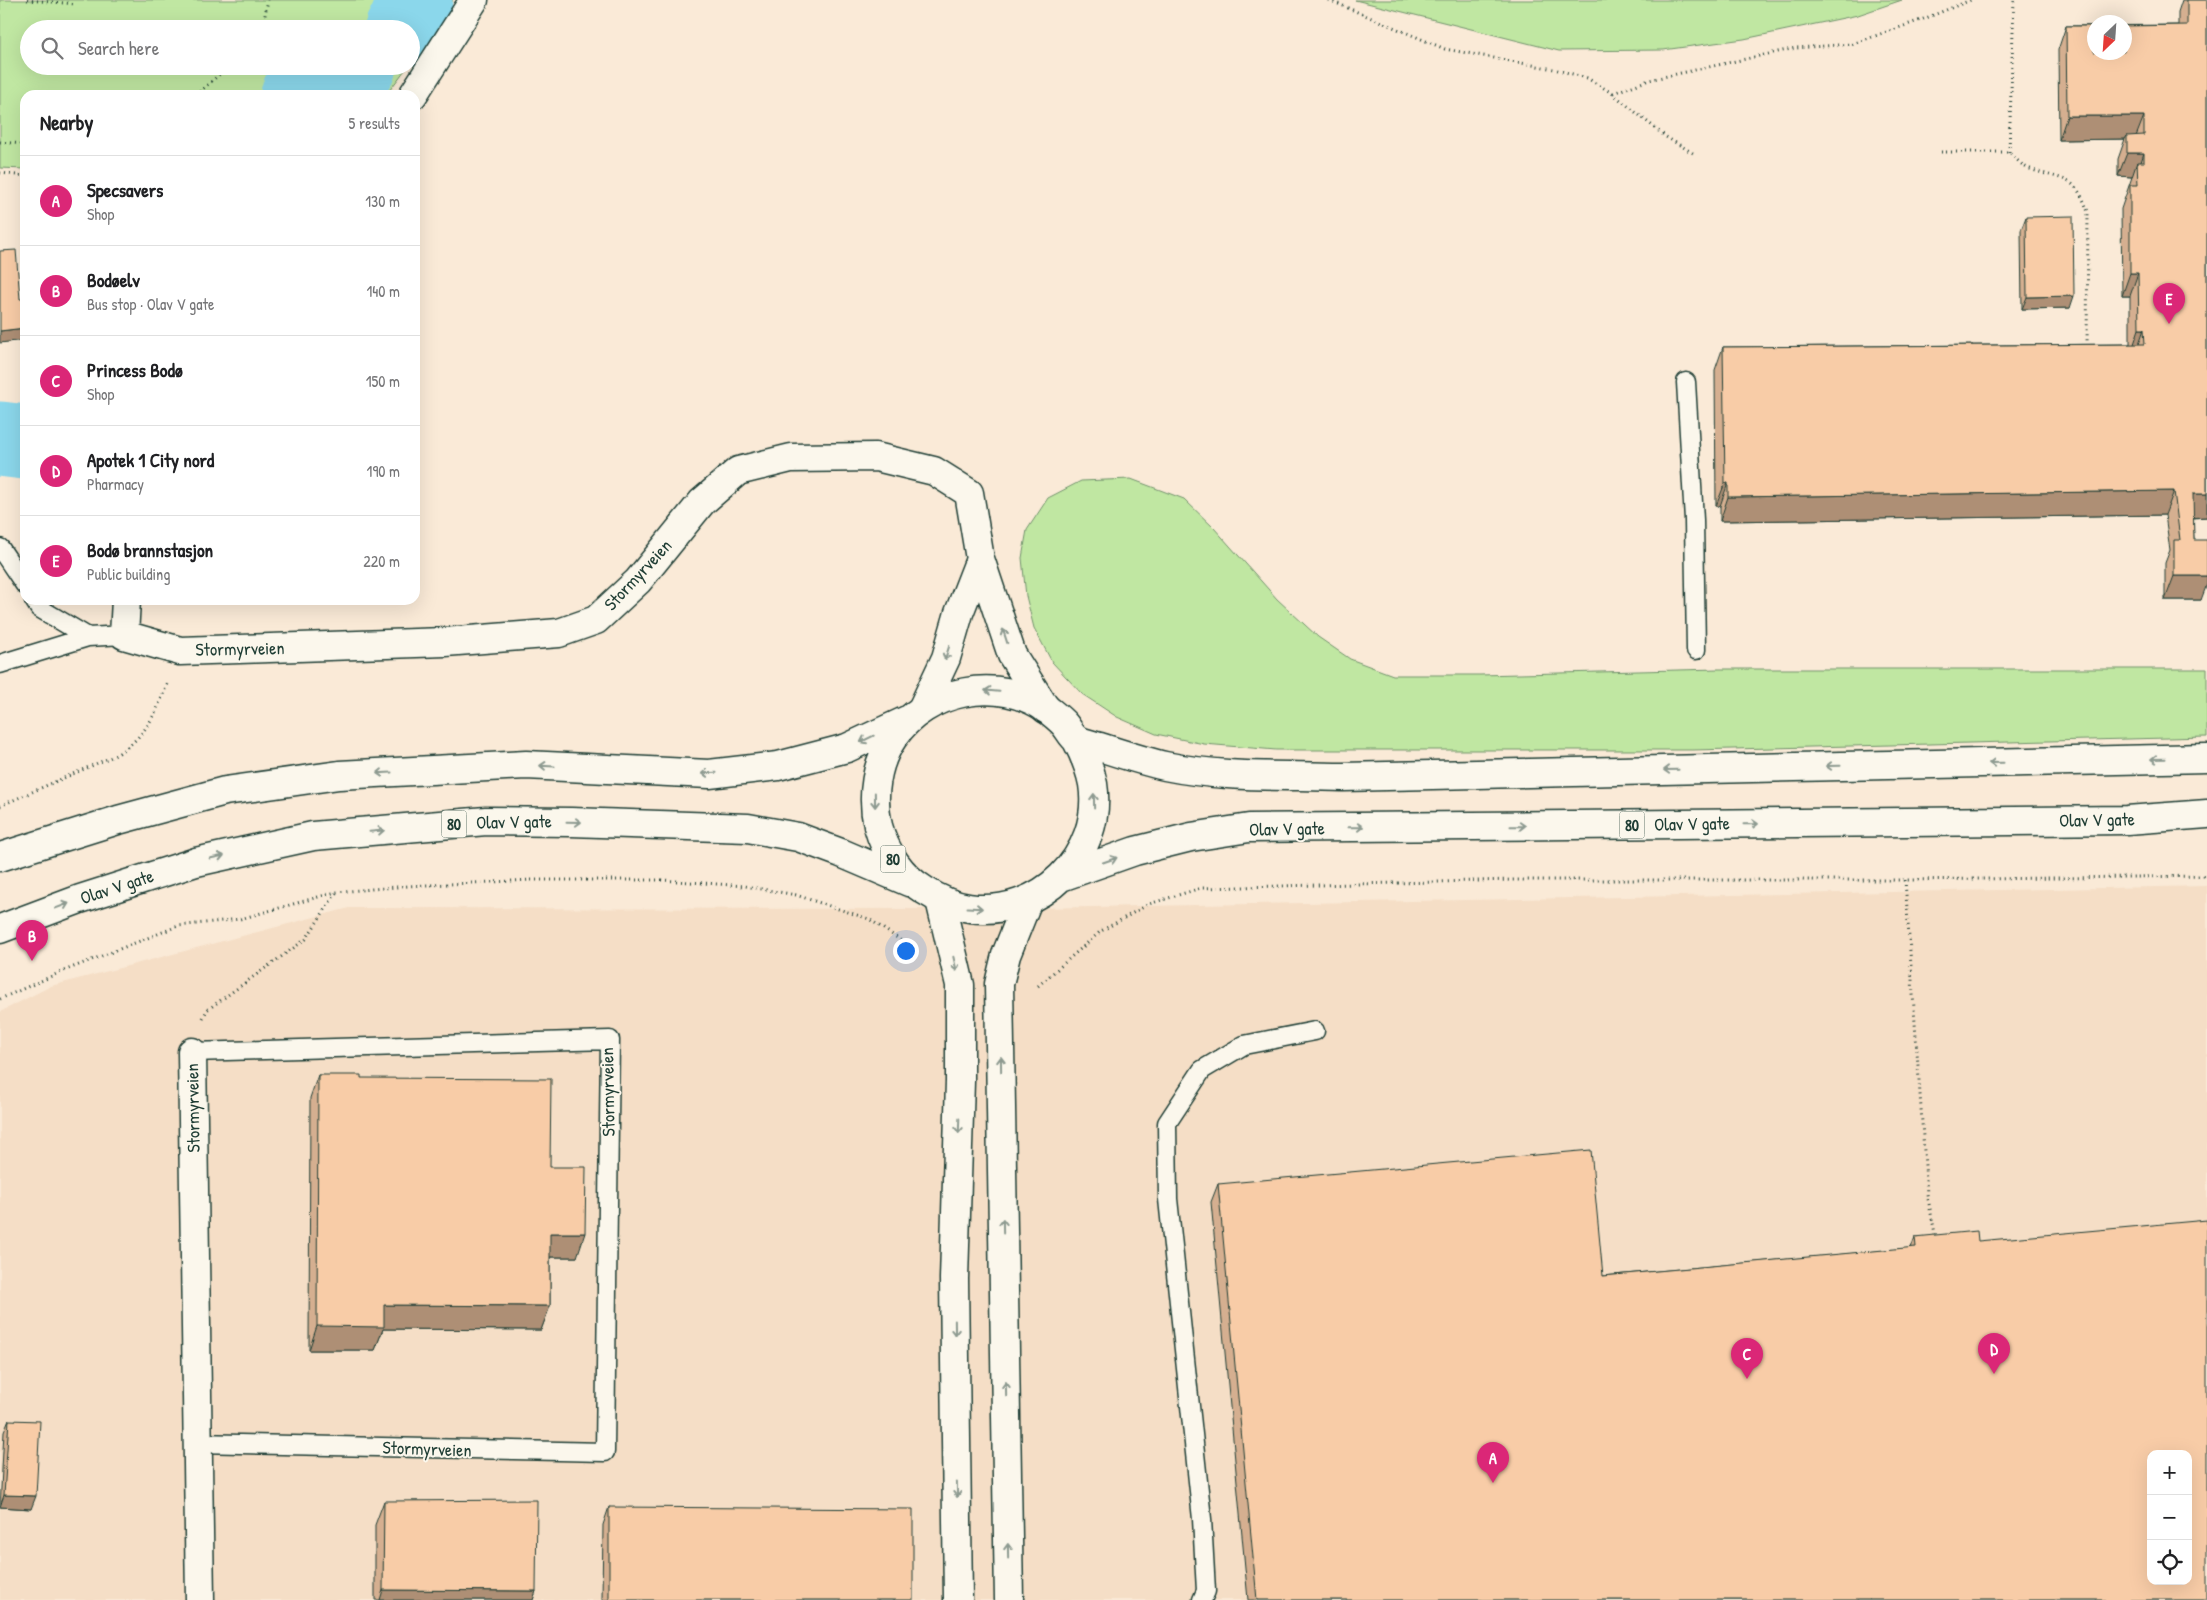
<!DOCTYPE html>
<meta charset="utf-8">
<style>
:root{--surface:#fff;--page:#f6f6f6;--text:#202124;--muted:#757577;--line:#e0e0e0;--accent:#db2777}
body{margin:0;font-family:"Patrick Hand",sans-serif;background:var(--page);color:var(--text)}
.controls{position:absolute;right:15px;bottom:15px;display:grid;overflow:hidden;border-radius:10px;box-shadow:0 5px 20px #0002}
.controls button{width:45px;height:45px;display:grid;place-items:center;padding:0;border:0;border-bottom:1px solid var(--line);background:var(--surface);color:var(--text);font:25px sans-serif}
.compass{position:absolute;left:2087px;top:15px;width:45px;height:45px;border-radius:50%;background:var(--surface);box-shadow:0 5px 20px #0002;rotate:205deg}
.you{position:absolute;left:905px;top:950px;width:18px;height:18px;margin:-12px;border:4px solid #fff;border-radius:50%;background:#1a73e8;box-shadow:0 0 0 8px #1a73e833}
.badge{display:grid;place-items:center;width:32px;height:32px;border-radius:50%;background:var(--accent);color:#fff;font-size:16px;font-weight:700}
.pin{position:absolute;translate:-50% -41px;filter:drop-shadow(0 1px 2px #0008)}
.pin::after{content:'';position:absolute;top:26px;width:18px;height:15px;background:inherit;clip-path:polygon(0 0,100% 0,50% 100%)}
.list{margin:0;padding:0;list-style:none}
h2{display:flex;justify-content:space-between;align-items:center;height:65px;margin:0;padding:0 20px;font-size:21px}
h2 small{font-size:16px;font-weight:400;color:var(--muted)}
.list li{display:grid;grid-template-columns:32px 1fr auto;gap:15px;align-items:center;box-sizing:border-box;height:90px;padding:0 20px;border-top:1px solid var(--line)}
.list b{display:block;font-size:19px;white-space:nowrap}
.list p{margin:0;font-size:16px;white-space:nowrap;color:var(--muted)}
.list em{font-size:16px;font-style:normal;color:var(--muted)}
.icon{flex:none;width:28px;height:28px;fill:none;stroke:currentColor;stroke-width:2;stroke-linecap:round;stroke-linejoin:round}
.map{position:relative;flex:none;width:2207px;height:1600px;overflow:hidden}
.search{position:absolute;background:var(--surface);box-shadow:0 5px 20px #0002;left:20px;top:20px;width:400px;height:55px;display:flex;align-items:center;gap:12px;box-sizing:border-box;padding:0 18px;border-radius:28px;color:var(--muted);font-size:19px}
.panel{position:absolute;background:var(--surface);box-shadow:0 5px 20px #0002;left:20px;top:90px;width:400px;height:515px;border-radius:15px}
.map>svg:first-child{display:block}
</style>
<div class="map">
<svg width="2207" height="1600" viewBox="0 0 2207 1600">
<rect width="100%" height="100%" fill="#faead7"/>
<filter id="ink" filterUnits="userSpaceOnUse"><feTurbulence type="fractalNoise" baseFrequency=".02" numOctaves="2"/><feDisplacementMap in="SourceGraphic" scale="10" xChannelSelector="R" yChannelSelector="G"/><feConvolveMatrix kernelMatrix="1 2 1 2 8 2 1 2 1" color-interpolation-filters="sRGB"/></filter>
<g filter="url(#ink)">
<path fill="#f5dec6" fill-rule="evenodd" d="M2207,886v714h-2207v-588l51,-26 298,-78 636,1zM2151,1454h37v127h-37z"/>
<path fill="#c0e7a2" stroke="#70926b" d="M0,0h453l-17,29 -25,32v-32h-382v37h379l-22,29h-361v74l-25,-1z
M1355,0h547l-44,15 -114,24 -81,11 -104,1z
M1131,479l53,20 30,29 63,71 41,38 32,22 43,16h87l238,-6h489v68l-514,13h-417l-72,-6 -48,-10 -39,-17 -35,-23 -30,-32 -18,-34 -8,-32 -4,-38 5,-28 21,-32 33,-17z"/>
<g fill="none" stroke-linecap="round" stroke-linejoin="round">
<path stroke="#8bd7eb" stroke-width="75" d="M402,29l3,-3 10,-26
M298,95l61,-29
M0,439l25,3"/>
<defs>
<path id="service" d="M1686,382l8,138 2,130
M0,548l25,37
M34,600l5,8 49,29
M0,664l88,-27 36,-2
M192,1052l418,-12 -5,412 -408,-9
M1202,1600l4,-9 -4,-72 -34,-320 -1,-76 35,-53 42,-25 71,-14"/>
<path id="minor" d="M413,95l61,-95
M126,600l-2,35 56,16 265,-9 114,-9 37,-13 42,-39 64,-79 36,-31 53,-13 85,-1 58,14 35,22 11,66
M922,709l24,-51 13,-45 21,-54 32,96 34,54
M940,900l20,85v96l-6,198 4,321
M192,1052l8,548
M1009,1600l-10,-616 7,-29 22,-55"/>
<path id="trunk" d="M1076,739c8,15 14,29 17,45 11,71 -54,134 -124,124 -16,-2 -31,-9 -45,-18 -23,-14 -39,-38 -46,-64 -7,-30 -2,-63 15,-88 33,-49 106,-63 154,-29 6,5 13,10 18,16 4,5 7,12 12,15 7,3 16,5 23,7 22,7 43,14 65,19 58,12 119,9 178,11l864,-19
M0,857l118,-37 107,-29 114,-16 187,-10 183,9 69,-8 69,-18 60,-28
M1064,876l71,-25 56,-14 58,-9 878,-8 80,-6
M0,929l80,-30 116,-37 117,-26 173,-15 85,1 177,6 50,9 43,16 68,29"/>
</defs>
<use href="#service" stroke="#1f3d34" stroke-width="21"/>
<use href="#minor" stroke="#1f3d34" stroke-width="31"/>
<use href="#trunk" stroke="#1f3d34" stroke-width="31"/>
<path stroke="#1f3d34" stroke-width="3" stroke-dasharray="1 4" stroke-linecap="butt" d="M27,0l49,4
M1329,0l116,49 109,20 33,9 25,15 54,44 27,16
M260,29l3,-4 5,-25
M1613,93l36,-13 147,-32 56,-4 69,-24 50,-20
M196,95l33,-29
M0,142l25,2
M1941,152h68c6,5 13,15 21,17 32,12 45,4 58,43l-1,137
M2009,152l5,-152
M0,173l25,3
M0,806l116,-51c30,-19 39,-39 51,-71
M1905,880l22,314 9,44
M1038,986l63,-55 48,-27 52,-16 312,-8h392l302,-4
M0,999l61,-27 117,-46 62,-7 96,-27 72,-6 124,-6h130l83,6 51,9 73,24 40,27 6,12
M203,1018l4,-8 99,-71 30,-46"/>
<use href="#service" stroke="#fbf7ec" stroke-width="18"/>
<use href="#minor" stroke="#fbf7ec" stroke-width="28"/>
<use href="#trunk" stroke="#fbf7ec" stroke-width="28"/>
</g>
<path fill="#d5af90" stroke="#1f3d34" d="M2182,0h25v517l-14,1 1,22 7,60h-36v-37l5,-13 -5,-35 -445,6v-15h-4l-1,-136 8,-23 407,-3v-48h-8l-1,-87 11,-32 -14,-1v-17l7,-20 -66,1 -1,-90 8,-24 112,-1v-13z
M2026,217l44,91 -48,1 -1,-79z
M318,1075l43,3 189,89 27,90h-27v49l-9,24 -158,-1 -8,21h-66l1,-252z
M1218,1184l385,92 308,-28 4,-11 63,4 229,359h-959l-37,-398z
M9,1420l22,89 -31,-2 4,-75z
M384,1501l152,90 -3,9h-158v-75z
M609,1507l304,93h-311l1,-75z"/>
<path fill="#ae8f75" stroke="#1f3d34" d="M2067,116h77l-9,23 -8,-3 -2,3 -66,1z
M2127,153h17l-6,18 -1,-9 -5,15 -14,-1z
M2130,273h8l-8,23h-8z
M2074,296l-4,12 -48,1 5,-12z
M25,328v12l-25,3v-12z
M2139,329h5l-8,24h-5z
M1725,483h3l-8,23h-4z
M2174,491l-9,24 -445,6 8,-24z
M2193,494h14v23l-22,1z
M2174,576h33v8l-6,16h-36z
M550,1233h35l-8,24h-36z
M384,1305l166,1 -9,24 -158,-1 -8,21h-66l8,-24z
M4,1495l32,1 -5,13 -31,-2z
M383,1590l153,1 -3,9h-153z"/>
<path fill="#f8cca7" stroke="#1f3d34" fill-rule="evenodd" d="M2187,0h20v494h-14l1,46h13v36h-33v-36h6l-6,-49 -446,6v-14h-3l-2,-136 422,-3 -1,-15h-5l-1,-56h-8v-88h8l-1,-23h7v-9h-17v-17l17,-1v-19h-77l-1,-90h28v26h30v-26l63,-1z
M2073,216l1,80 -47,1 -1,-80z
M16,250l4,49h5v29l-25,3v-80z
M318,1075h43v3l190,1 -1,88h36l-1,66h-35v73l-166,-1v22l-67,-1z
M1591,1150l12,126 313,-29 -1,-10 62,-6 1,10 229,-21v380h-950l-39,-416zM2151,1454h37v127h-37z
M9,1420l31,1 -4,75 -32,-1z
M537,1500l-1,91 -153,-1 1,-89z
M609,1507l304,2v91h-304z"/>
<defs><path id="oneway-shaft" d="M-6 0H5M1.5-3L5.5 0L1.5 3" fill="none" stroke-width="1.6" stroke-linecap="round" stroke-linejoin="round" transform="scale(1.25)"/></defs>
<g stroke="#8d9a90">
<use href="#oneway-shaft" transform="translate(1005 636) rotate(-108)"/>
<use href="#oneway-shaft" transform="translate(947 653) rotate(108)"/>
<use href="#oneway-shaft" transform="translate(992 691) rotate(-175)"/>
<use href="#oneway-shaft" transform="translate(867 739) rotate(154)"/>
<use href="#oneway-shaft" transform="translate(2158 759) rotate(179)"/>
<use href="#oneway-shaft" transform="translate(1996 763) rotate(179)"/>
<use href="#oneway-shaft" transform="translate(547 766) rotate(-177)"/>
<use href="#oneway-shaft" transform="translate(1833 766) rotate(179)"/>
<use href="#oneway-shaft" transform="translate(1671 770) rotate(179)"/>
<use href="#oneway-shaft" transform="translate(384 773) rotate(177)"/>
<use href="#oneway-shaft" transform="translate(709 773) rotate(178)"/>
<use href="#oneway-shaft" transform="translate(875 800) rotate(89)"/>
<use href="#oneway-shaft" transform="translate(1094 801) rotate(-91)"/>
<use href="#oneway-shaft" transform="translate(574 822) rotate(1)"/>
<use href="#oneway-shaft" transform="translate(1751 824) rotate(-1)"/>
<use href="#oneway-shaft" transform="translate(1518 826) rotate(-1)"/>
<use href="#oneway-shaft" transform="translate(1356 827) rotate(-1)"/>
<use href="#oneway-shaft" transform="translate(377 831) rotate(-5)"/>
<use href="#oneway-shaft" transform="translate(217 857) rotate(-12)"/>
<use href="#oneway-shaft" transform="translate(1110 860) rotate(-19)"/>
<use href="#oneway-shaft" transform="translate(62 906) rotate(-21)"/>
<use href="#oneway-shaft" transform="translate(975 908) rotate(3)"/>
<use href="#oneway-shaft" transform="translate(955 964) rotate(77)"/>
<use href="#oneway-shaft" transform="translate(1001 1064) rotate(-91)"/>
<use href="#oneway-shaft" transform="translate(959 1126) rotate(92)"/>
<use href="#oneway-shaft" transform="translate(1003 1226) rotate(-91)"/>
<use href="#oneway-shaft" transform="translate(955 1328) rotate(89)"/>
<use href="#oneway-shaft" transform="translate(1006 1389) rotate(-91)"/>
<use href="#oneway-shaft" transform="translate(957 1490) rotate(89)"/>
<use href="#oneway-shaft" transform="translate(1008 1551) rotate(-91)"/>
</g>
</g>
<g text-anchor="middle" stroke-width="4" stroke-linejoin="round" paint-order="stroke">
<g fill="#fbf7ec" stroke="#61756b" stroke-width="1">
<rect x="441.5" y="810.5" width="25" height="27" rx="4"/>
<rect x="1619.5" y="811.5" width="25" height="27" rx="4"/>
<rect x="880.5" y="845.5" width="25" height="27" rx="4"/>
</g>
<g font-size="16" font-weight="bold" fill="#1f3d34">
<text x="454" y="830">80</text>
<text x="1632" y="831">80</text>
<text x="893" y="865">80</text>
</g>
<g font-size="18" fill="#1f3d34" stroke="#fbf7ec">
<text transform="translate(638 575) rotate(-47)" y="6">Stormyrveien</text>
<text transform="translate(240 649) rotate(-1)" y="6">Stormyrveien</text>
<text transform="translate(2097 820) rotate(-1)" y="6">Olav V gate</text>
<text transform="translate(514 822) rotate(-1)" y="6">Olav V gate</text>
<text transform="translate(1692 824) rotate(-1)" y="6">Olav V gate</text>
<text transform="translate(1287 829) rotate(-1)" y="6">Olav V gate</text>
<text transform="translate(117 887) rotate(-18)" y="6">Olav V gate</text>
<text transform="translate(608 1092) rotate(-91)" y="6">Stormyrveien</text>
<text transform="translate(193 1108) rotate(-91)" y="6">Stormyrveien</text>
<text transform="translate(427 1449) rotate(2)" y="6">Stormyrveien</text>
</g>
</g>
</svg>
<div class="controls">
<button>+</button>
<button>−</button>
<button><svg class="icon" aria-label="locate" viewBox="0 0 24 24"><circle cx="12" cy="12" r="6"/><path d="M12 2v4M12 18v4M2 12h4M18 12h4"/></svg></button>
</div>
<svg class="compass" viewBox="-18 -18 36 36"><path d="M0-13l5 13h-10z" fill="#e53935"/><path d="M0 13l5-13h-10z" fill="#757577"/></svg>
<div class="you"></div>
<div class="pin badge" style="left:1493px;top:1483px">A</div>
<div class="pin badge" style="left:32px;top:961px">B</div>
<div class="pin badge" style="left:1747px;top:1379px">C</div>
<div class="pin badge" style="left:1994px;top:1374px">D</div>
<div class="pin badge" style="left:2169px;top:324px">E</div>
<div class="search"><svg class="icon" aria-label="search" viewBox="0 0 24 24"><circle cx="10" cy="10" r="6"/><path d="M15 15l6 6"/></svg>Search here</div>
<section class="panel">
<h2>Nearby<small>5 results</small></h2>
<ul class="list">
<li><span class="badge">A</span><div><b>Specsavers</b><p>Shop</p></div><em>130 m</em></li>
<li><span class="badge">B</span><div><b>Bodøelv</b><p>Bus stop · Olav V gate</p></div><em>140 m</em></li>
<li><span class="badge">C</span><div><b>Princess Bodø</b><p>Shop</p></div><em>150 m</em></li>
<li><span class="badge">D</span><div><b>Apotek 1 City nord</b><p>Pharmacy</p></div><em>190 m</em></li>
<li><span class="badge">E</span><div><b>Bodø brannstasjon</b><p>Public building</p></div><em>220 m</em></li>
</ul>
</section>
</div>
